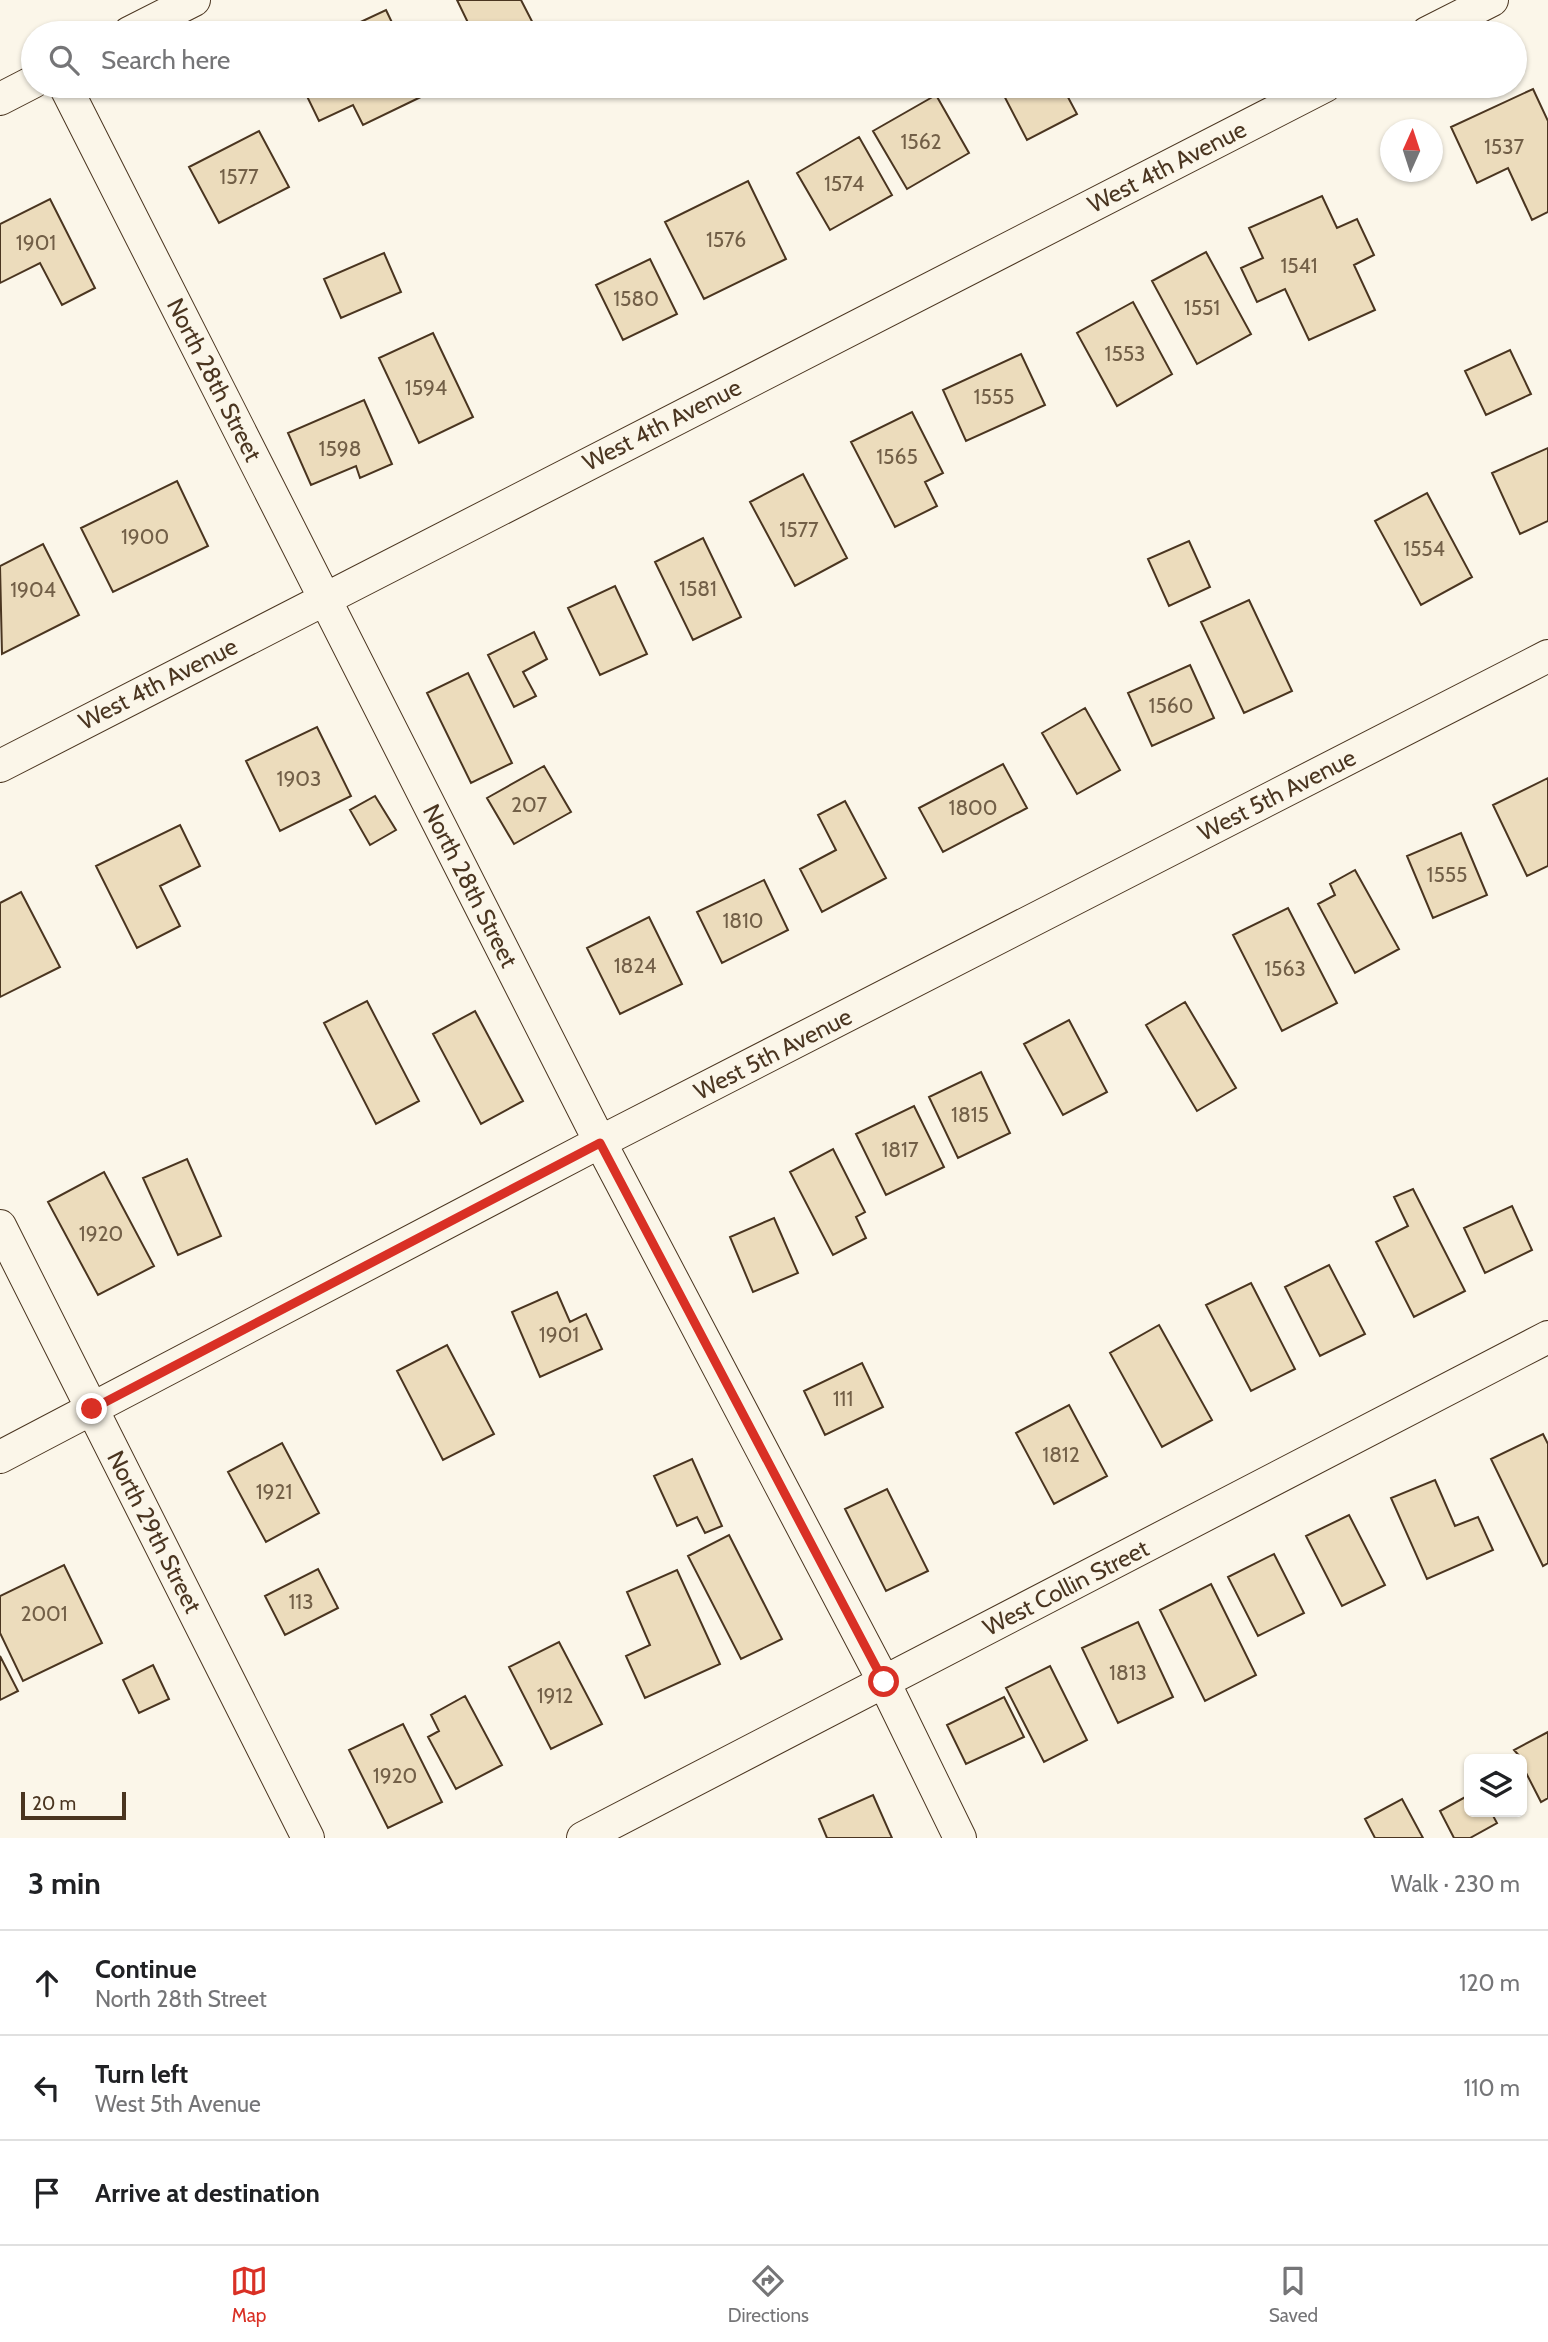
<!DOCTYPE html>
<meta charset="utf-8">
<style>
:root{--surface:#fff;--page:#f6f6f6;--text:#202124;--muted:#757577;--line:#e0e0e0;--accent:#d93025}
body{margin:0;font-family:Cabin,sans-serif;background:var(--page);color:var(--text)}
.controls{position:absolute;right:21px;bottom:21px;display:grid;overflow:hidden;border-radius:10px;box-shadow:0 2px 5px #0004}
.controls button{width:63px;height:63px;display:grid;place-items:center;padding:0;border:0;border-bottom:2px solid var(--line);background:var(--surface);color:var(--text);font:35px sans-serif}
.compass{position:absolute;left:1380px;top:119px;width:63px;height:63px;border-radius:50%;background:var(--surface);box-shadow:0 2px 5px #0004;rotate:3deg}
.scale{position:absolute;left:21px;bottom:18px;width:105px;box-sizing:border-box;padding-left:7px;border:4px solid #4a3520;border-top:0;font-size:19px;line-height:24px;white-space:nowrap;color:#4a3520;-webkit-text-stroke:5px #fbf6e9;paint-order:stroke}
.stop{position:absolute;width:21px;height:21px;margin:-16px;border:5px solid #d93025;border-radius:50%;background:#fff}
.stop.end{background:#d93025;border-color:#fff;box-shadow:0 2px 7px #0008}
.list{margin:0;padding:0;list-style:none}
h2{display:flex;justify-content:space-between;align-items:center;height:91px;margin:0;padding:0 28px;font-size:30px}
h2 small{font-size:23px;font-weight:400;color:var(--muted)}
.list li{display:grid;grid-template-columns:46px 1fr auto;gap:21px;align-items:center;box-sizing:border-box;height:105px;padding:0 28px;border-top:2px solid var(--line)}
.list b{display:block;font-size:26px;white-space:nowrap}
.list p{margin:0;font-size:23px;white-space:nowrap;color:var(--muted)}
.list em{font-size:23px;font-style:normal;color:var(--muted)}
.icon{flex:none;width:38px;height:38px;fill:none;stroke:currentColor;stroke-width:2;stroke-linecap:round;stroke-linejoin:round}
.map{position:relative;flex:none;width:1548px;height:1838px;overflow:hidden}
.search{position:absolute;background:var(--surface);box-shadow:0 2px 5px #0004;left:21px;right:21px;top:21px;height:77px;display:flex;align-items:center;gap:18px;box-sizing:border-box;padding:0 24px;border-radius:38px;color:var(--muted);font-size:26px}
.sheet{height:406px;background:var(--surface)}
nav{display:flex;justify-content:space-around;align-items:center;box-sizing:border-box;height:98px;border-top:2px solid var(--line);background:var(--surface);font-size:19px;color:var(--muted)}
nav a{display:grid;justify-items:center;gap:4px}
nav .on{color:var(--accent)}
.map>svg:first-child{display:block}
</style>
<div class="map">
<svg width="1548" height="1838" viewBox="0 0 1548 1838">
<rect width="100%" height="100%" fill="#fbf6e9"/>
<path fill="#ecdcbc" stroke="#4a3520" stroke-width="2" d="M457,0h64l17,33h-65z
M386,10l11,23h-60z
M302,86h120l5,8 -64,31 -10,-20 -34,16z
M999,86h63l15,28 -50,26z
M1533,89l15,32v91l-16,8 -24,-52 -31,15 -26,-56z
M936,95l33,58 -62,36 -34,-58z
M259,131l30,56 -70,36 -30,-56z
M859,137l33,58 -62,35 -33,-57z
M748,181l38,78 -82,40 -39,-77z
M1322,196l15,32 20,-9 17,36 -20,10 21,45 -66,30 -24,-51 -28,13 -16,-34 22,-10 -14,-30z
M50,199l45,89 -33,17 -22,-42 -40,20v-59z
M1206,252l45,82 -54,30 -45,-83z
M384,253l17,39 -60,26 -17,-39z
M650,259l27,55 -54,26 -27,-55z
M1133,302l39,72 -55,32 -40,-73z
M433,333l40,84 -54,26 -40,-85z
M1510,350l21,44 -45,21 -21,-44z
M1021,354l24,51 -79,36 -23,-51z
M364,400l28,64 -32,14 -4,-12 -45,19 -23,-52z
M912,412l31,61 -18,9 12,24 -42,21 -44,-85z
M1548,448v73l-28,13 -28,-61z
M803,474l44,84 -52,28 -45,-84z
M177,481l31,65 -95,46 -32,-64z
M1427,493l45,84 -51,28 -46,-84z
M703,538l38,79 -48,23 -38,-78z
M1189,541l21,46 -41,19 -21,-47z
M43,544l36,71 -77,39 -2,-88z
M615,586l32,68 -47,21 -32,-67z
M1249,600l43,91 -48,22 -43,-91z
M534,632l13,27 -24,13 13,24 -22,11 -26,-52z
M1190,665l24,53 -62,28 -24,-53z
M468,673l44,90 -41,20 -44,-90z
M1085,708l35,62 -43,24 -35,-61z
M317,727l34,69 -71,35 -34,-70z
M1003,764l24,44 -84,44 -24,-44z
M544,766l27,46 -57,32 -27,-46z
M1548,778v88l-21,10 -34,-71z
M375,796l21,34 -26,15 -20,-35z
M845,801l41,77 -64,34 -22,-43 36,-19 -18,-35z
M180,825l20,41 -40,20 20,40 -43,22 -41,-82z
M1461,833l26,62 -54,23 -26,-62z
M1355,870l44,79 -44,24 -37,-69 17,-9 -5,-11z
M764,880l24,50 -66,33 -25,-51z
M21,892l39,75 -60,30v-94z
M1288,908l49,95 -55,28 -49,-96z
M649,917l33,67 -62,30 -33,-66z
M367,1001l52,100 -43,23 -52,-101z
M1185,1002l51,86 -39,23 -51,-86z
M475,1011l48,90 -42,23 -48,-90z
M1069,1020l38,72 -44,23 -39,-71z
M981,1072l29,61 -52,25 -29,-61z
M914,1106l30,61 -58,28 -30,-61z
M833,1149l32,63 -9,5 10,21 -33,17 -43,-83z
M187,1159l34,77 -43,19 -35,-77z
M104,1172l50,94 -56,29 -50,-93z
M1413,1189l52,102 -51,26 -38,-75 32,-16 -14,-29z
M1512,1206l20,44 -47,23 -21,-45z
M774,1218l24,55 -45,19 -23,-55z
M1329,1265l36,69 -45,22 -35,-69z
M1251,1283l44,86 -44,22 -45,-86z
M557,1292l13,30 16,-8 16,35 -62,28 -28,-65z
M1159,1325l53,95 -50,27 -52,-94z
M447,1345l47,89 -51,26 -46,-89z
M862,1363l21,44 -58,28 -21,-44z
M1069,1405l38,71 -53,28 -38,-71z
M1543,1434l5,10v119l-5,3 -52,-107z
M282,1443l37,70 -53,29 -38,-70z
M692,1459l30,67 -17,7 -8,-16 -20,9 -23,-50z
M1435,1480l20,46 23,-9 15,33 -66,29 -36,-81z
M887,1489l41,82 -42,20 -41,-82z
M1349,1515l36,70 -43,21 -36,-70z
M729,1535l53,104 -41,20 -53,-103z
M1274,1554l30,59 -46,23 -30,-59z
M64,1565l38,78 -79,38 -23,-48v-37z
M318,1569l20,39 -53,27 -20,-39z
M677,1570l43,94 -75,34 -19,-42 24,-11 -23,-53z
M1211,1584l45,91 -51,26 -45,-91z
M1138,1622l35,75 -55,26 -36,-75z
M559,1642l43,82 -51,25 -42,-82z
M0,1656l18,35 -18,9z
M153,1665l16,34 -30,14 -16,-33z
M1050,1666l37,74 -43,22 -38,-74z
M465,1696l37,69 -46,24 -28,-52 11,-6 -8,-16z
M1004,1697l20,40 -58,27 -19,-39z
M403,1724l39,78 -54,26 -39,-78z
M1548,1732v66l-7,4 -19,-37v-6l-8,-9z
M873,1795l19,43h-65l-8,-19z
M1469,1795v17h22l6,11 -27,15h-16l-14,-27z
M1402,1799l21,39h-48l-10,-19z"/>
<g fill="none" stroke-linecap="round" stroke-linejoin="round">
<defs>
<path id="minor" d="M129,33l65,-33
M1427,33l65,-33
M65,86l535,1056 284,540 76,156
M0,99l33,-17
M0,766l1325,-680
M0,1226l308,612
M0,1457l600,-315 948,-486
M583,1838l965,-501"/>
</defs>
<use href="#minor" stroke="#4a3520" stroke-width="34"/>
<use href="#minor" stroke="#fbf6e9" stroke-width="32"/>
</g>
<g fill="none" stroke-linecap="round" stroke-linejoin="round">
<path stroke="#d93025" stroke-width="9" d="M92,1409l508,-266 284,539"/>
</g>
<g text-anchor="middle" stroke-width="5" stroke-linejoin="round" paint-order="stroke">
<g font-size="21" fill="#725f47">
<text x="921" y="149">1562</text>
<text x="1504" y="154">1537</text>
<text x="239" y="184">1577</text>
<text x="844" y="191">1574</text>
<text x="726" y="247">1576</text>
<text x="36" y="250">1901</text>
<text x="1299" y="273">1541</text>
<text x="636" y="306">1580</text>
<text x="1202" y="315">1551</text>
<text x="1125" y="361">1553</text>
<text x="426" y="395">1594</text>
<text x="994" y="404">1555</text>
<text x="340" y="456">1598</text>
<text x="897" y="464">1565</text>
<text x="799" y="537">1577</text>
<text x="145" y="544">1900</text>
<text x="1424" y="556">1554</text>
<text x="698" y="596">1581</text>
<text x="33" y="597">1904</text>
<text x="1171" y="713">1560</text>
<text x="299" y="786">1903</text>
<text x="529" y="812">207</text>
<text x="973" y="815">1800</text>
<text x="1447" y="882">1555</text>
<text x="743" y="928">1810</text>
<text x="635" y="973">1824</text>
<text x="1285" y="976">1563</text>
<text x="970" y="1122">1815</text>
<text x="900" y="1157">1817</text>
<text x="101" y="1241">1920</text>
<text x="559" y="1342">1901</text>
<text x="843" y="1406">111</text>
<text x="1061" y="1462">1812</text>
<text x="274" y="1499">1921</text>
<text x="301" y="1609">113</text>
<text x="44" y="1621">2001</text>
<text x="1128" y="1680">1813</text>
<text x="555" y="1703">1912</text>
<text x="395" y="1783">1920</text>
</g>
<g font-size="24" fill="#4a3520" stroke="#fbf6e9">
<text transform="translate(1167 167) rotate(-27)" y="8">West 4th Avenue</text>
<text transform="translate(214 380) rotate(63)" y="8">North 28th Street</text>
<text transform="translate(662 425) rotate(-27)" y="8">West 4th Avenue</text>
<text transform="translate(158 684) rotate(-27)" y="8">West 4th Avenue</text>
<text transform="translate(1277 795) rotate(-27)" y="8">West 5th Avenue</text>
<text transform="translate(470 886) rotate(63)" y="8">North 28th Street</text>
<text transform="translate(773 1054) rotate(-27)" y="8">West 5th Avenue</text>
<text transform="translate(154 1532) rotate(63)" y="8">North 29th Street</text>
<text transform="translate(1066 1588) rotate(-27)" y="8">West Collin Street</text>
</g>
</g>
</svg>
<div class="controls">
<button><svg class="icon" aria-label="layers" viewBox="0 0 24 24"><path d="M12 4l9 5-9 5-9-5zM3 14l9 5 9-5"/></svg></button>
</div>
<svg class="compass" viewBox="-18 -18 36 36"><path d="M0-13l5 13h-10z" fill="#e53935"/><path d="M0 13l5-13h-10z" fill="#757577"/></svg>
<div class="scale">20 m</div>
<div class="stop" style="left:884px;top:1682px"></div>
<div class="stop end" style="left:92px;top:1409px"></div>
<div class="search"><svg class="icon" aria-label="search" viewBox="0 0 24 24"><circle cx="10" cy="10" r="6"/><path d="M15 15l6 6"/></svg>Search here</div>
</div>
<section class="sheet">
<h2>3 min<small>Walk · 230 m</small></h2>
<ul class="list">
<li><svg class="icon" aria-label="ahead" viewBox="0 0 24 24"><path d="M12 20V5M6 11l6-6 6 6"/></svg><div><b>Continue</b><p>North 28th Street</p></div><em>120 m</em></li>
<li><svg class="icon" aria-label="left" viewBox="0 0 24 24"><path d="M17 20v-9H6M10 6l-5 5 5 5"/></svg><div><b>Turn left</b><p>West 5th Avenue</p></div><em>110 m</em></li>
<li><svg class="icon" aria-label="arrive" viewBox="0 0 24 24"><path d="M6 21V4h12l-3 4 3 4H6"/></svg><div><b>Arrive at destination</b></div></li>
</ul>
</section>
<nav>
<a class="on"><svg class="icon" aria-label="map" viewBox="0 0 24 24"><path d="M3 6l6-2 6 2 6-2v14l-6 2-6-2-6 2zM9 4v14M15 6v14"/></svg>Map</a>
<a><svg class="icon" aria-label="directions" viewBox="0 0 24 24"><path d="M12 3l9 9-9 9-9-9zM9 14v-3h6M13 9l2 2-2 2"/></svg>Directions</a>
<a><svg class="icon" aria-label="saved" viewBox="0 0 24 24"><path d="M7 4h10v16l-5-4-5 4z"/></svg>Saved</a>
</nav>
